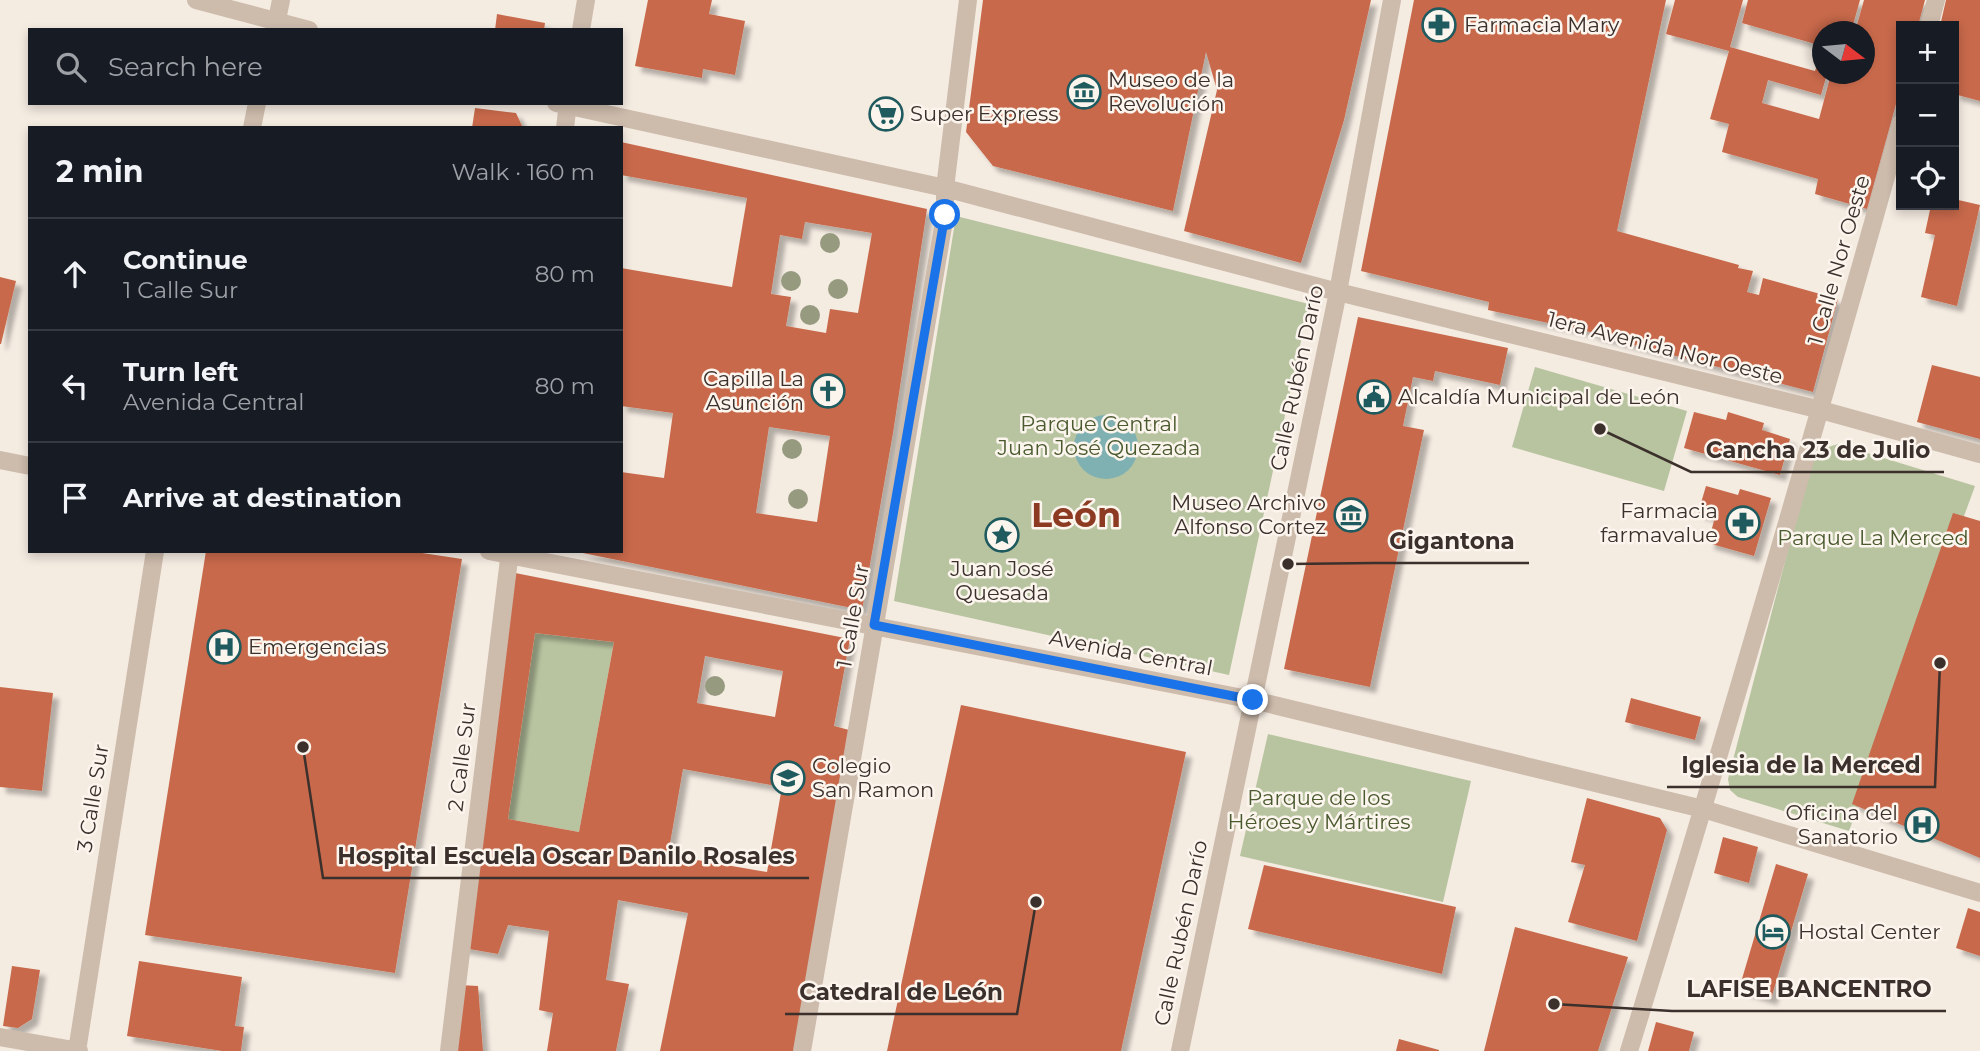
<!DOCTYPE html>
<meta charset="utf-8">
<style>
:root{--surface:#171b24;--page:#242831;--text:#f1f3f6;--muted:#9ea1a6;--line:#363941}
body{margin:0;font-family:Montserrat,sans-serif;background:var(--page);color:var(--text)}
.controls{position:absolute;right:21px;top:21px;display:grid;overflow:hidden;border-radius:0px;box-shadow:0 4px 10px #0003}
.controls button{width:63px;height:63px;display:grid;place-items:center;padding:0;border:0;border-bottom:2px solid var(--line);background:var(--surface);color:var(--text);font:35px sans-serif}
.compass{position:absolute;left:1812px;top:21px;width:63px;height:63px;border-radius:50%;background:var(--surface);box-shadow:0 4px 10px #0003;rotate:106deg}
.stop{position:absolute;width:21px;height:21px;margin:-16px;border:5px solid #1a73e8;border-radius:50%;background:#fff}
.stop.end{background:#1a73e8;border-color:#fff;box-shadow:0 2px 7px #0008}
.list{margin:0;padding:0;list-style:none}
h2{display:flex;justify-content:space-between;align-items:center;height:91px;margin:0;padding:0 28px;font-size:30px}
h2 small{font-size:23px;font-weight:400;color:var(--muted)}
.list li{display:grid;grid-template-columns:46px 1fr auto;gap:21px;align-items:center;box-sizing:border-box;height:112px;padding:0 28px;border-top:2px solid var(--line)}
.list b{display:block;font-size:26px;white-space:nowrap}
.list p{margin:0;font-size:23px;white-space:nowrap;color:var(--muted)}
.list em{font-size:23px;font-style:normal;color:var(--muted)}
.icon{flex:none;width:38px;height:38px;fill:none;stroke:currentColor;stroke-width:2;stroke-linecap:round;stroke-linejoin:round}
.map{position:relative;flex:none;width:1980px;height:1051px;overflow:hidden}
.search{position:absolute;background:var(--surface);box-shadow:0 4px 10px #0003;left:28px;top:28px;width:595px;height:77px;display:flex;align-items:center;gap:18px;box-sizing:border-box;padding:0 24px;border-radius:0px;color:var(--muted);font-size:26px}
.panel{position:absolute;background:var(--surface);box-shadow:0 4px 10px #0003;left:28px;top:126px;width:595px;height:427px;border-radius:0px}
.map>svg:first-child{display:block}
</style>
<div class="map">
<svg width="1980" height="1051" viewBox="0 0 1980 1051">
<defs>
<filter id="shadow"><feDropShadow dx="6" dy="6" stdDeviation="2" flood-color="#0004"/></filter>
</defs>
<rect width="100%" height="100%" fill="#f4ebe1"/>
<path fill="#b8c4a0" d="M956,216l353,88 -80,371 -335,-74z
M1535,367l152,44 -23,80 -152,-44z
M1838,444l137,42 -126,345 -111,-34 -8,-7 -2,-11 82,-313 9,-16z
M535,633l79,9 -35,190 -71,-13z
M1268,734l203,47 -28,121 -203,-46z"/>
<path fill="#7fb0b2" d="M1074 447a32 32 0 1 1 64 0a32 32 0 1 1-64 0Z"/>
<path fill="#c8694b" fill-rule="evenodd" filter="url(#shadow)" d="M648,0h64l-3,14 36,7 -10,54 -32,-6 -1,9 -67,-12z
M983,0h388l-27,120 -43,143 -117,-32 33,-141 -11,-38 -33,159 -180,-45 -27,-34z
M1414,0h252l-49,231 122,34 -1,3 15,3 -6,21 12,3 4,-17 75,21 -25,93 -221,-58 3,-1 -107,-23 1,-8 -128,-31z
M1675,0h68l-13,47 85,24 2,-6 5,2v7h5l-6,21 -53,-15 -6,23 57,16 12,-45 23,2v-2h10v-42h-9l9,-32h61l-7,26h-17v60l-34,123 -52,-15 3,-15 -96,-27 7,-28 -19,-5 19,-68 -63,-17z
M1748,0h112l-9,32h-29v14l-80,-23z
M1946,0h34v101l-26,-7v-68h-14z
M497,14l48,9 -1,7h-49z
M475,108l41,5 7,15h-51z
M621,142l306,67 -34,224 -31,177 -284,-58 43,-1v-79l43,6 9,-65 -52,-7v-138l111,19 15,-89 -126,-23zM805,222l67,11 -14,80 -28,-4 -4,24 -40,-7 5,-29 -20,-3 9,-59 22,4zM769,427l61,9 -13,86 -61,-9z
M1954,199l26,6 -23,101 -36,-9 14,-62 -10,-2 6,-28h23z
M0,277l16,4 -15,63h-1z
M1358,317l150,31 -8,37 -65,-14 -2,10 -20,-4 -10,49 21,4 -54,257 -86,-18z
M1932,365l48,12v62l-63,-17z
M1694,412l32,8 2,-8 36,11 -2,7 28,9 -10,36 -96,-27z
M1706,486l32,9 2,-6 31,9 -17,58 -46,-13 7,-26 -17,-4z
M1953,513l27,8v337l-128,-54z
M206,551h203l53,8 -67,414 -250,-38z
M505,571l345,68 -16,87 19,5 -57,320h-136l28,-138 -70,-13 -12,80 23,4 -13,67h-69l6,-38 -14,-3 10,-79 -41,-6 -10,29 -40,-7zM535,633l79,9 -35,190 -71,-13zM705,656l78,15 -8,46 -78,-14zM683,769l99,18 -15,85 -99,-17z
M0,687l53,6 -11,98 -42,-4z
M1631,698l70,19 -6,23 -70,-18z
M961,705l225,47 -65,299h-234z
M1587,798l73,20 7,12 -30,111 -69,-19 17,-57 -14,-3z
M1723,837l35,10 -9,36 -35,-10z
M1776,864l32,10 -37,125 -32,-10z
M1264,865l192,42 -14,67 -194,-45z
M1968,908l12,4v44l-24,-8z
M1515,927l113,30 -30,94h-114z
M139,961l103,16 -7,49 9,1 -3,24h-19l-95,-15z
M12,966l28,4 -8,49 -14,9 -15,-2z
M459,985l19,1 5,65h-32z
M1656,1022l38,10 -5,19h-41z
M1399,1039l40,11v1h-43z"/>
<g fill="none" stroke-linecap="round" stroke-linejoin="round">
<path stroke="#cdbbac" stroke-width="18" d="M196,0l113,30
M1929,26l7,-26
M275,30l6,-30
M581,30l5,-30
M556,103l389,85 393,104 483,118 159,44
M252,128l5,-25
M565,128l3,-25
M0,460l30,6
M489,551l764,149 450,109 277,84
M0,1037l79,14
M77,1051l78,-500
M449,1051l61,-500
M802,1051l143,-836v-27l23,-188
M1180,1051l158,-759 54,-292
M1629,1051c95,-308 185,-617 272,-928"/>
</g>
<g fill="#969b7f">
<circle cx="830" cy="243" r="10"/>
<circle cx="791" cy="281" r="10"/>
<circle cx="838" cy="289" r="10"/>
<circle cx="810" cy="315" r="10"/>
<circle cx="792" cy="449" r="10"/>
<circle cx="798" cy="499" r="10"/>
<circle cx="715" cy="686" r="10"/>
</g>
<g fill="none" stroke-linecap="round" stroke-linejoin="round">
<path stroke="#1a73e8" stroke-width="9" d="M945,215l-71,410 379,75"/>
</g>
<defs>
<symbol id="pharmacy-ring" viewBox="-11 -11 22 22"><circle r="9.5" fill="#fbf5ee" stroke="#1f5a5e" stroke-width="1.5"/><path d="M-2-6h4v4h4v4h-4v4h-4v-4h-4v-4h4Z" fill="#1f5a5e"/></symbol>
<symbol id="museum-ring" viewBox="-11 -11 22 22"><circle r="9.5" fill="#fbf5ee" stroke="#1f5a5e" stroke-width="1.5"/><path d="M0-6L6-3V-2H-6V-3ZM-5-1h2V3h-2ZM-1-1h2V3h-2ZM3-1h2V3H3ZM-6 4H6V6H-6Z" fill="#1f5a5e"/></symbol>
<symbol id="supermarket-ring" viewBox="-11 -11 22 22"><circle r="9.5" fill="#fbf5ee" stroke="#1f5a5e" stroke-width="1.5"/><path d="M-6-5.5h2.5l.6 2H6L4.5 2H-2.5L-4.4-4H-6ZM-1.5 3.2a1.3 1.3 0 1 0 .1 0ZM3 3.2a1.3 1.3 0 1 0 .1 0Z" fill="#1f5a5e"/></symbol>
<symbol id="church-ring" viewBox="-11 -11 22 22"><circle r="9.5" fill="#fbf5ee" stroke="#1f5a5e" stroke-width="1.5"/><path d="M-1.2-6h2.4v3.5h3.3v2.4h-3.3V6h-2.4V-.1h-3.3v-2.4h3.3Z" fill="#1f5a5e"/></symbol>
<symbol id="civic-ring" viewBox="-11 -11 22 22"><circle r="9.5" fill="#fbf5ee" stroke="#1f5a5e" stroke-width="1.5"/><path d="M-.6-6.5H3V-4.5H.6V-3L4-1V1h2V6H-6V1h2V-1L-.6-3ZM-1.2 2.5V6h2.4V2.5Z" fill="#1f5a5e"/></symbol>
<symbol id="sight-ring" viewBox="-11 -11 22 22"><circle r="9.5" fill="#fbf5ee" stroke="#1f5a5e" stroke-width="1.5"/><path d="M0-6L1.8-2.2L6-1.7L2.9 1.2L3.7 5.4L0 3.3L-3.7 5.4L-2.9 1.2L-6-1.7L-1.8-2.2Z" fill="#1f5a5e"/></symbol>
<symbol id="hospital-ring" viewBox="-11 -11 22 22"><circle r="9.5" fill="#fbf5ee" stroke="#1f5a5e" stroke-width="1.5"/><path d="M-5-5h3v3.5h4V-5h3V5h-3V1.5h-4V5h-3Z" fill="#1f5a5e"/></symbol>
<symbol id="school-ring" viewBox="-11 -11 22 22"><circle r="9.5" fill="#fbf5ee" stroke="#1f5a5e" stroke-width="1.5"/><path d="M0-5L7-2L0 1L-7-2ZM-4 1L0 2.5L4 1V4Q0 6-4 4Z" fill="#1f5a5e"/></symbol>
<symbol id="hotel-ring" viewBox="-11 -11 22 22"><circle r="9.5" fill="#fbf5ee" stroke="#1f5a5e" stroke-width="1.5"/><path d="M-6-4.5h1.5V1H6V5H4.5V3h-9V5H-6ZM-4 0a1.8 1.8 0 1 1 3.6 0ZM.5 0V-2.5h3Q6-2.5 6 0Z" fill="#1f5a5e"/></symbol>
</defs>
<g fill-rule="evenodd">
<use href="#pharmacy-ring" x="1420" y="6" width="38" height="38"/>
<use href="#museum-ring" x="1065" y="73" width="38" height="38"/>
<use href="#supermarket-ring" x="867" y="95" width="38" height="38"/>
<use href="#church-ring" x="809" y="372" width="38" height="38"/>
<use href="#civic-ring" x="1355" y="378" width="38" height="38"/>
<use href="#museum-ring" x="1332" y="496" width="38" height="38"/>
<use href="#pharmacy-ring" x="1724" y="504" width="38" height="38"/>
<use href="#sight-ring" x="983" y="516" width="38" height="38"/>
<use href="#hospital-ring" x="205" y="628" width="38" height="38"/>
<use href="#school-ring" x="769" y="759" width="38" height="38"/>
<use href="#hospital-ring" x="1903" y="806" width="38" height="38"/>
<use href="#hotel-ring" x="1754" y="913" width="38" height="38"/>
</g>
<g text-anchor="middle" stroke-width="5" stroke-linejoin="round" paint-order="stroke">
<g font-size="21" fill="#3b302b" stroke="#fbf5ee" text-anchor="start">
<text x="1464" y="32">Farmacia Mary</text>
<text x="1108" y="87">Museo de la<tspan x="1108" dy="24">Revolución</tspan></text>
<text x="910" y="121">Super Express</text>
<text x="804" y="386" text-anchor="end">Capilla La<tspan x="804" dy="24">Asunción</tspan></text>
<text x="1398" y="404">Alcaldía Municipal de León</text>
<text x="1326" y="510" text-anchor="end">Museo Archivo<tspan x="1326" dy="24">Alfonso Cortez</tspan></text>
<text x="1718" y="518" text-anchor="end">Farmacia<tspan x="1718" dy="24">farmavalue</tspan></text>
<text x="1002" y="576" text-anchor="middle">Juan José<tspan x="1002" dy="24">Quesada</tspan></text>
<text x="248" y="654">Emergencias</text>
<text x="812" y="773">Colegio<tspan x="812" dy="24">San Ramon</tspan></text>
<text x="1898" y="820" text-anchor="end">Oficina del<tspan x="1898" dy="24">Sanatorio</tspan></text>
<text x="1798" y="939">Hostal Center</text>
</g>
<g font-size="21" fill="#3b302b" stroke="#fbf5ee">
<text transform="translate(1839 260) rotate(-74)" y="7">1 Calle Nor Oeste</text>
<text transform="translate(1665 348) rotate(14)" y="7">1era Avenida Nor Oeste</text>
<text transform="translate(1297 378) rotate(-78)" y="7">Calle Rubén Darío</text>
<text transform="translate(853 616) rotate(-80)" y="7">1 Calle Sur</text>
<text transform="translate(1131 653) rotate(11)" y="7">Avenida Central</text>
<text transform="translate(462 757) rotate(-83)" y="7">2 Calle Sur</text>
<text transform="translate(93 798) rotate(-81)" y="7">3 Calle Sur</text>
<text transform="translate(1181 933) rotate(-78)" y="7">Calle Rubén Darío</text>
</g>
<g font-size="21" fill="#4a5a2e" stroke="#fbf5ee">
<text x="1099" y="431">Parque Central<tspan x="1099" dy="24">Juan José Quezada</tspan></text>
<text x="1873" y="545">Parque La Merced</text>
<text x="1319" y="805">Parque de los<tspan x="1319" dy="24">Héroes y Mártires</tspan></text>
</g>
<g font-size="35" font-weight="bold" fill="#8c3b22" stroke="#fbf5ee">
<text x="1076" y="527">León</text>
</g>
</g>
<path fill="none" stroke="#3b302b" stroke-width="2.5" d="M1600 429L1691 472H1944M1288 564L1375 563H1529M1940 663L1935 787H1667M303 747L323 878H809M1554 1004L1672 1011H1946M1036 902L1017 1014H785"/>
<g fill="#3b302b" stroke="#fbf5ee" stroke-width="2.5">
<circle cx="1600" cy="429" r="7"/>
<circle cx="1288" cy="564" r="7"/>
<circle cx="1940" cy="663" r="7"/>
<circle cx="303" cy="747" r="7"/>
<circle cx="1554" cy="1004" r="7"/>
<circle cx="1036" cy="902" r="7"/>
</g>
<g font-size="23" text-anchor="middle" font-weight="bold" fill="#3b302b" stroke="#fbf5ee" stroke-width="5" stroke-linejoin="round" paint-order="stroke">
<text x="1818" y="458">Cancha 23 de Julio</text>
<text x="1452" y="549">Gigantona</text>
<text x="1801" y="773">Iglesia de la Merced</text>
<text x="566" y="864">Hospital Escuela Oscar Danilo Rosales</text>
<text x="1809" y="997">LAFISE BANCENTRO</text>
<text x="901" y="1000">Catedral de León</text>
</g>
</svg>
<div class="controls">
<button>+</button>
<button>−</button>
<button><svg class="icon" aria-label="locate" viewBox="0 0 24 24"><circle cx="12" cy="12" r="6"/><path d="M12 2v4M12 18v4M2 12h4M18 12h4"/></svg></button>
</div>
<svg class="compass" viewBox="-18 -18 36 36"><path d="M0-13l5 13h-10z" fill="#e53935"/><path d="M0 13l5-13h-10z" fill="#9ea1a6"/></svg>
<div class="stop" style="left:945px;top:215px"></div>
<div class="stop end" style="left:1253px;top:700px"></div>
<div class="search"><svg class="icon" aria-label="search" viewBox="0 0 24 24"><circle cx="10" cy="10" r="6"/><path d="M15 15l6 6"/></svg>Search here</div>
<section class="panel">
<h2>2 min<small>Walk · 160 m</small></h2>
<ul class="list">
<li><svg class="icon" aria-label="ahead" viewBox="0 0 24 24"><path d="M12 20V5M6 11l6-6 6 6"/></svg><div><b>Continue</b><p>1 Calle Sur</p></div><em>80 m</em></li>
<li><svg class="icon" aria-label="left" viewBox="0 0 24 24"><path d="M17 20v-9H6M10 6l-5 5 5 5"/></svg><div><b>Turn left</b><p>Avenida Central</p></div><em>80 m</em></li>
<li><svg class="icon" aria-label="arrive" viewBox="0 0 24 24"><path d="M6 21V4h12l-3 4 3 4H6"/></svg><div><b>Arrive at destination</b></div></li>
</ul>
</section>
</div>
